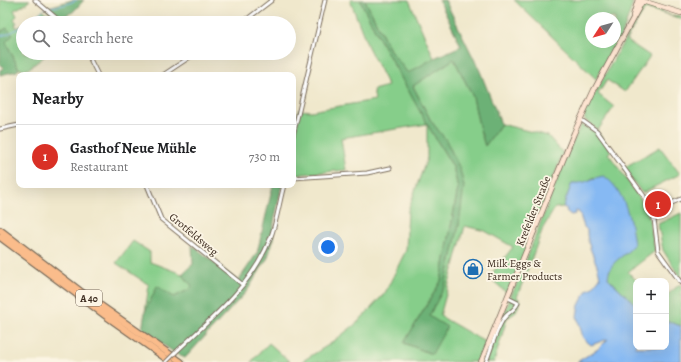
<!DOCTYPE html>
<meta charset="utf-8">
<style>
:root{--surface:#fff;--page:#f2f2f2;--text:#202124;--muted:#757577;--line:#e0e0e0;--accent:#d93025}
body{margin:0;font-family:Alegreya,serif;background:var(--page);color:var(--text)}
.controls{position:absolute;right:12px;bottom:12px;display:grid;overflow:hidden;border-radius:8px;box-shadow:0 4px 16px #0002}
.controls button{width:36px;height:36px;display:grid;place-items:center;padding:0;border:0;border-bottom:1px solid var(--line);background:var(--surface);color:var(--text);font:20px sans-serif}
.compass{position:absolute;left:585px;top:12px;width:36px;height:36px;border-radius:50%;background:var(--surface);box-shadow:0 4px 16px #0002;rotate:234deg}
.you{position:absolute;left:328px;top:247px;width:14px;height:14px;margin:-10px;border:3px solid #fff;border-radius:50%;background:#1a73e8;box-shadow:0 0 0 6px #1a73e833}
.badge{display:grid;place-items:center;width:26px;height:26px;border-radius:50%;background:var(--accent);color:#fff;font-size:13px;font-weight:700}
.pin{position:absolute;translate:-50% -50%;border:2px solid #fff;box-shadow:0 1px 4px #0006}
.list{margin:0;padding:0;list-style:none}
h2{display:flex;justify-content:space-between;align-items:center;height:52px;margin:0;padding:0 16px;font-size:17px}
h2 small{font-size:13px;font-weight:400;color:var(--muted)}
.list li{display:grid;grid-template-columns:26px 1fr auto;gap:12px;align-items:center;box-sizing:border-box;height:64px;padding:0 16px;border-top:1px solid var(--line)}
.list b{display:block;font-size:15px;white-space:nowrap}
.list p{margin:0;font-size:13px;white-space:nowrap;color:var(--muted)}
.list em{font-size:13px;font-style:normal;color:var(--muted)}
.icon{flex:none;width:22px;height:22px;fill:none;stroke:currentColor;stroke-width:2;stroke-linecap:round;stroke-linejoin:round}
.map{position:relative;flex:none;width:681px;height:362px;overflow:hidden}
.search{position:absolute;background:var(--surface);box-shadow:0 4px 16px #0002;left:16px;top:16px;width:280px;height:44px;display:flex;align-items:center;gap:10px;box-sizing:border-box;padding:0 14px;border-radius:22px;color:var(--muted);font-size:15px}
.panel{position:absolute;background:var(--surface);box-shadow:0 4px 16px #0002;left:16px;top:72px;width:280px;height:116px;border-radius:8px}
.map>svg:first-child{display:block}
</style>
<div class="map">
<svg width="681" height="362" viewBox="0 0 681 362">
<rect width="100%" height="100%" fill="#fcf5e5"/>
<filter id="ink" filterUnits="userSpaceOnUse"><feTurbulence type="fractalNoise" baseFrequency=".025" numOctaves="2"/><feDisplacementMap in="SourceGraphic" scale="8" xChannelSelector="R" yChannelSelector="G"/><feConvolveMatrix kernelMatrix="1 2 1 2 8 2 1 2 1" color-interpolation-filters="sRGB"/></filter>
<filter id="wash" filterUnits="userSpaceOnUse"><feTurbulence type="fractalNoise" baseFrequency=".012" numOctaves="4" result="noise"/><feDisplacementMap in="SourceGraphic" scale="16" xChannelSelector="R" yChannelSelector="G"/><feGaussianBlur stdDeviation="0.9" result="paint"/><feColorMatrix in="noise" values="0 0 0 0 0 0 0 0 0 0 0 0 0 0 0 0 0 1.4 0 .05"/><feComposite in="paint" operator="in"/></filter>
<g filter="url(#wash)">
<rect width="100%" height="100%" fill="#f0e8cc"/>
<path fill="#86ce8a" stroke="#607c54" fill-rule="evenodd" d="M0,0h30l-6,5 -10,5 3,6 -3,3 3,4 -2,1 2,4 6,-3v28h26l-21,16h-9l-13,-27 1,-14 -7,4z
M350,0h10l20,40 47,84 26,43 5,21 -17,93 -37,62 27,11 -3,-38 17,-30 14,-61 1,-56 -14,-29 -15,-19 -18,-35 41,-27 19,38 6,29 6,20 16,-22 47,12 15,17 -54,142 -20,-18 24,-30 -28,-16 -20,-5 -25,90 45,26 19,-34 -23,54h-180l29,-18 27,-21 28,-30 21,-43 2,-40 19,-52v-34l-86,14 5,32 -53,5v-33l6,-32 12,1 64,-11 -2,-10 15,-4 -20,-39z
M365,0h44l25,58 -26,16 -18,-24z
M514,0h113l6,3 -12,35 -25,41zM591,18h24v24h-24z
M646,6l8,1 15,8 12,1v3c-6,-2 -32,-11 -36,-10l-19,31 24,16 -25,36 -18,-12 -9,14 16,13 -16,23 -13,-10 -1,-7 58,-105z
M43,10l14,13h-30z
M581,125l16,6 14,20 -3,2 33,47 8,17 6,34 -27,21 9,9 -1,24 -28,-27c1,-14 8,-19 19,-25l-33,-76 -10,7 -12,-1 -9,24 -8,1 -12,20 -26,69 4,4 -6,12 -8,5 -13,44h-10l41,-99 42,-109z
M660,147l20,27 -38,19 -19,-25z
M681,213v66l-18,-29 -5,-26z
M133,241l17,11v10l32,12 10,12 -4,4 -14,7 -17,-10 -12,25 4,-27 -33,-22z
M680,284l1,2v40l-15,-5v-25z
M269,343l21,19h-39z"/>
<path fill="#6cb176" stroke="#546e4a" d="M73,0h11l-11,12 -14,6 -14,-10z
M360,0h5l25,50 18,23 26,-15 27,-12 -22,-46h6l35,71 21,53 -16,22 -6,-20 -6,-29 -19,-38 -41,27 18,35 15,19 14,29 4,17 -5,39 -14,61 -16,30 18,11 -15,27 -28,-11 37,-62 17,-93 -5,-21 -26,-43 -47,-84z
M7,28l6,7 -7,7 13,27 -2,2 -17,4v-5l4,-2 -4,-3v-33z
M273,185h9l-8,37 -1,20 -6,17 -20,32 -62,67 -10,-5 -33,-23 3,-18 12,-26 17,11 14,-7 4,-4 -10,-12 11,-10 -1,-19 46,36 19,-28z"/>
<path fill="#86b9f3" stroke="#607288" d="M604,176c21,15 27,44 30,69 -10,13 -25,15 -26,33l28,27v42h30v-26l15,5v36h-104l21,-13 10,-10 -17,6 -8,-7 -6,-22 2,-11 8,-15 5,-2 8,-10c-2,-17 -14,-31 -13,-48l-3,-3 -5,-15 -3,-1 -1,3 -4,1 -5,-4 1,-2 -4,-2 9,-24c16,1 17,-5 32,-7z"/>
<g fill="none" stroke-linecap="round" stroke-linejoin="round">
<path stroke="#86b9f3" stroke-width="1" d="M45,8l19,-3 13,-5
M28,23l15,-13
M0,36l8,-2 15,-8"/>
</g>
</g>
<g filter="url(#ink)">
<g fill="none" stroke-linecap="round" stroke-linejoin="round">
<defs>
<path id="minor" d="M35,0l27,23
M242,23l30,-23
M87,53l11,22
M163,75l33,-22
M580,119l17,12 47,65 9,15 5,40 23,32
M0,129l19,-4
M293,136l32,-136
M293,178l74,-5 23,-5
M147,185l14,34 82,66
M653,211l28,-12
M178,350c35,-33 74,-65 92,-111 7,-17 9,-36 14,-54
M486,362c5,-12 11,-36 19,-45 4,-5 10,-7 13,-14l-10,-5"/>
<path id="secondary" d="M639,0l42,13
M633,16l5,-16
M481,362l93,-229 20,-43 49,-90"/>
<path id="motorway" d="M0,230l80,61 101,71
M0,237l106,79 65,46"/>
</defs>
<use href="#minor" stroke="#7a6c5b" stroke-width="5"/>
<use href="#secondary" stroke="#7a6c5b" stroke-width="6"/>
<use href="#motorway" stroke="#7a6c5b" stroke-width="8"/>
<use href="#minor" stroke="#fff" stroke-width="3"/>
<use href="#secondary" stroke="#fde4d1" stroke-width="4.5"/>
<use href="#motorway" stroke="#fabc8b" stroke-width="5.5"/>
<defs>
<path id="minor-bridge" d="M166,362l12,-12"/>
</defs>
<use href="#minor-bridge" stroke="#7a6c5b" stroke-width="5" stroke-linecap="butt"/>
<use href="#minor-bridge" stroke="#fff" stroke-width="3"/>
</g>
</g>
<defs>
<symbol id="shop-ring" viewBox="-11 -11 22 22"><circle r="9.5" fill="#fcf5e5" stroke="#1f6fb2" stroke-width="1.5"/><path d="M-5-2.5h2.3a2.7 3.5 0 0 1 5.4 0H5L5.5 6h-11ZM-1.5-2.5h3a1.5 2.3 0 0 0-3 0Z" fill="#1f6fb2"/></symbol>
</defs>
<g fill-rule="evenodd">
<use href="#shop-ring" x="462" y="258" width="22" height="22"/>
</g>
<g text-anchor="middle" stroke-width="3.5" stroke-linejoin="round" paint-order="stroke">
<rect fill="#fcf5e5" stroke="#75675a" stroke-width="1" x="76" y="290" width="26" height="16" rx="3"/>
<g font-size="10" font-weight="bold" fill="#3b2a1e">
<text x="89" y="302">A 40</text>
</g>
<g font-size="11" fill="#3b2a1e" stroke="#fcf5e5">
<text transform="translate(533 211) rotate(-68)" y="4">Krefelder Straße</text>
<text transform="translate(194 234) rotate(40)" y="4">Grotfeldsweg</text>
</g>
<g font-size="11" fill="#3b2a1e" stroke="#fcf5e5" text-anchor="start">
<text x="487" y="267">Milk Eggs &amp;<tspan x="487" dy="13">Farmer Products</tspan></text>
</g>
</g>
</svg>
<div class="controls">
<button>+</button>
<button>−</button>
</div>
<svg class="compass" viewBox="-18 -18 36 36"><path d="M0-13l5 13h-10z" fill="#e53935"/><path d="M0 13l5-13h-10z" fill="#757577"/></svg>
<div class="you"></div>
<div class="pin badge" style="left:658px;top:204px">1</div>
<div class="search"><svg class="icon" aria-label="search" viewBox="0 0 24 24"><circle cx="10" cy="10" r="6"/><path d="M15 15l6 6"/></svg>Search here</div>
<section class="panel">
<h2>Nearby<small></small></h2>
<ul class="list">
<li><span class="badge">1</span><div><b>Gasthof Neue Mühle</b><p>Restaurant</p></div><em>730 m</em></li>
</ul>
</section>
</div>
